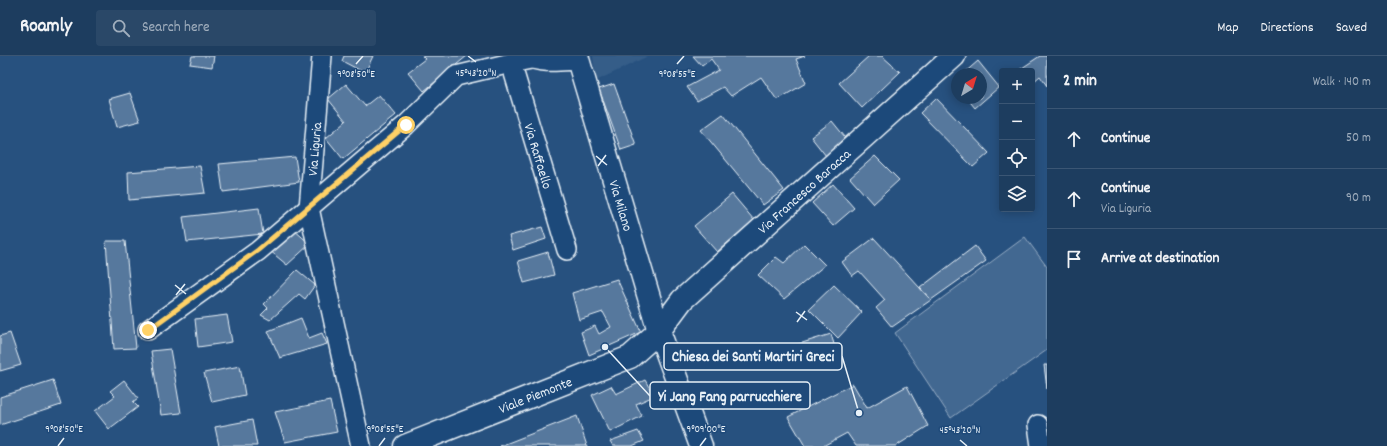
<!DOCTYPE html>
<meta charset="utf-8">
<style>
:root{--surface:#1d3d5f;--page:#2a4868;--text:#f1f3f6;--muted:#a0aebd;--line:#3b5674}
body{margin:0;font-family:Dekko,sans-serif;background:var(--page);color:var(--text)}
.controls{position:absolute;right:12px;top:12px;display:grid;overflow:hidden;border-radius:4px;box-shadow:0 2px 10px #0003}
.controls button{width:36px;height:36px;display:grid;place-items:center;padding:0;border:0;border-bottom:1px solid var(--line);background:var(--surface);color:var(--text);font:20px sans-serif}
.compass{position:absolute;left:951px;top:12px;width:36px;height:36px;border-radius:50%;background:var(--surface);box-shadow:0 2px 10px #0003;rotate:38deg}
.stop{position:absolute;width:12px;height:12px;margin:-9px;border:3px solid #ffd166;border-radius:50%;background:#fff}
.stop.end{background:#ffd166;border-color:#fff;box-shadow:0 1px 4px #0008}
.list{margin:0;padding:0;list-style:none}
h2{display:flex;justify-content:space-between;align-items:center;height:52px;margin:0;padding:0 16px;font-size:17px}
h2 small{font-size:13px;font-weight:400;color:var(--muted)}
.list li{display:grid;grid-template-columns:26px 1fr auto;gap:12px;align-items:center;box-sizing:border-box;height:60px;padding:0 16px;border-top:1px solid var(--line)}
.list b{display:block;font-size:15px;white-space:nowrap}
.list p{margin:0;font-size:13px;white-space:nowrap;color:var(--muted)}
.list em{font-size:13px;font-style:normal;color:var(--muted)}
.icon{flex:none;width:22px;height:22px;fill:none;stroke:currentColor;stroke-width:2;stroke-linecap:round;stroke-linejoin:round}
.map{position:relative;flex:none;width:1047px;height:390px;overflow:hidden}
header{display:flex;align-items:center;gap:24px;box-sizing:border-box;height:56px;padding:0 20px;background:var(--surface);border-bottom:1px solid var(--line)}
header strong{font-size:19px}
nav{display:flex;gap:22px;margin-inline-start:auto;font-size:14px}
.search{width:280px;height:36px;background:var(--page);display:flex;align-items:center;gap:10px;box-sizing:border-box;padding:0 14px;border-radius:4px;color:var(--muted);font-size:15px}
main{display:flex}
aside{flex:1;background:var(--surface)}
.map>svg:first-child{display:block}
</style>
<header>
<strong>Roamly</strong>
<div class="search"><svg class="icon" aria-label="search" viewBox="0 0 24 24"><circle cx="10" cy="10" r="6"/><path d="M15 15l6 6"/></svg>Search here</div>
<nav><a>Map</a><a>Directions</a><a>Saved</a></nav>
</header>
<main>
<div class="map">
<svg width="1047" height="390" viewBox="0 0 1047 390">
<rect width="100%" height="100%" fill="#27517f"/>
<filter id="ink" filterUnits="userSpaceOnUse"><feTurbulence type="fractalNoise" baseFrequency=".025" numOctaves="2"/><feDisplacementMap in="SourceGraphic" scale="8" xChannelSelector="R" yChannelSelector="G"/><feConvolveMatrix kernelMatrix="1 2 1 2 8 2 1 2 1" color-interpolation-filters="sRGB"/></filter>
<g filter="url(#ink)">
<path fill="#355d88" d="M593,0h55l-52,25z"/>
<path fill="#436891" stroke="#96acc4" d="M1025,181l22,30v83l-96,68 -56,-85z"/>
<path fill="#57789d" stroke="#e8f1f8" d="M192,0h22l-2,11 -22,-3z
M344,0h29l-8,17 -23,-12z
M422,0h45l-43,35 -16,-19 17,-13z
M693,0h112l-9,3 10,24 -29,17 -16,-23 -30,19 -8,-9 -26,14 -10,-14 32,-17 -8,-11 -9,7z
M869,0h13l18,16 -38,36 -23,-25z
M1040,0h7v30l-7,-10 -8,7v-12l-13,-1z
M978,5l21,26 -24,21 -8,-10h14v-24h-18z
M346,28l19,22 14,-11 17,20 -53,44 -17,-21 20,-17 -18,-22z
M614,28l22,61 -15,5 -22,-61z
M130,37l10,28 -23,6 -8,-28z
M936,42l53,55 -16,14 -53,-54z
M723,58l61,76 -21,15 -62,-75z
M832,65l13,16 -19,19 -15,-19z
M875,100l24,24 -26,24 -23,-26z
M295,101l4,25 -76,10 -4,-28z
M200,110l5,27 -76,7 -1,-28z
M833,128l21,24 -21,18 -21,-23z
M732,138l22,26 -37,32 -23,-26z
M259,152l4,26 -76,8 -4,-25z
M542,171l4,12 -33,11 -4,-14z
M293,173l17,15 -23,21 -18,-15z
M874,182l57,62 -39,27 -16,-19 9,-8 -26,-29 -7,5 -10,-14z
M106,185h19l11,107 -22,1z
M804,188l21,21 -41,34 -26,-24 18,-18 8,6z
M975,190l11,15 -55,39 -11,-12z
M548,196l6,23 -30,8 -6,-22z
M297,214l18,15 -10,14 -6,-5 -29,26 -9,-5 7,-7 -4,-4z
M617,223l24,53 -52,23 -8,-23 14,-6 4,8 12,-7 -8,-15 -24,8 -7,-27z
M834,229l28,27 -24,26 -29,-29z
M227,259l5,27 -34,5 -3,-28z
M301,262l8,20 13,-5 5,11 -47,14 -12,-27z
M10,277l11,32 -21,6v-35z
M831,278l5,17 -50,14 -3,-16z
M170,293l11,64 -20,2 -10,-64z
M1044,309h3v24z
M240,310l5,29 -33,7 -8,-29z
M53,324l8,25 -61,20v-28z
M124,324l14,18 -5,4 5,5 -29,22 -14,-18 20,-15 -5,-5z
M645,324l9,16 -18,8 6,12 -32,16 -18,-37 19,-9 5,8z
M853,328l14,24 40,-22 21,40 -32,20h-40l-9,-13 -24,13h-18l-17,-29z
M330,345l7,31 -52,10 -10,-30z
M577,360l10,30h-87z
M252,364l5,26h-38l-4,-19z
M638,375l6,10 -12,5h-19l-3,-5z"/>
<g fill="none" stroke-linecap="round" stroke-linejoin="round">
<defs>
<g id="street">
<path d="M322,0l-13,152 52,238"/>
<path d="M525,0c16,8 35,5 53,4"/>
<path id="s1" d="M511,7l56,187"/>
<path d="M148,274l110,-79 148,-126 50,-49 55,-13 20,-4"/>
<path d="M1038,369l3,21"/>
</g>
<g id="secondary">
<path id="s2" d="M577,0l82,275 42,115"/>
<path id="s3" d="M405,390l225,-89 29,-26 23,-31 272,-244"/>
</g>
</defs>
<use href="#street" stroke="#e8f1f8" stroke-width="22"/>
<use href="#secondary" stroke="#e8f1f8" stroke-width="25"/>
<use href="#street" stroke="#1f4a7a" stroke-width="19"/>
<use href="#secondary" stroke="#1f4a7a" stroke-width="22"/>
</g>
</g>
<g fill="none" stroke-linecap="round" stroke-linejoin="round" filter="url(#ink)">
<path stroke="#ffd166" stroke-width="5" d="M148,274l110,-80 148,-125"/>
</g>
<path fill="none" stroke="#e8f1f8" stroke-width="1.5" d="M468,0l8,6M356,8l7,-8M677,8l7,-8M596,100l11,9M598,110l8,-11M175,229l11,9M176,239l9,-11M796,256l11,8M797,266l8,-11M960,384l7,6M58,390l6,-8M379,390l6,-8M700,390l6,-8"/>
<g text-anchor="middle" stroke-width="3" stroke-linejoin="round" paint-order="stroke">
<g font-size="14" fill="#e8f1f8" stroke="#1f4a7a">
<text transform="translate(314 93) rotate(-85)" y="5">Via Liguria</text>
<text dy="5" stroke="none"><textPath href="#s1" startOffset="97">Via Raffaello</textPath></text>
<text dy="5" stroke="none"><textPath href="#s3" startOffset="483">Via Francesco Baracca</textPath></text>
<text dy="5" stroke="none"><textPath href="#s2" startOffset="156">Via Milano</textPath></text>
<text dy="5" stroke="none"><textPath href="#s3" startOffset="140">Viale Piemonte</textPath></text>
</g>
</g>
<g font-size="10" text-anchor="middle" fill="#e8f1f8" stroke="#1f4a7a" stroke-width="3" stroke-linejoin="round" paint-order="stroke">
<text x="476" y="20">45°43'20"N</text>
<text x="356" y="21">9°08'50"E</text>
<text x="677" y="21">9°08'55"E</text>
<text x="64" y="376">9°08'50"E</text>
<text x="385" y="376">9°08'55"E</text>
<text x="706" y="376">9°09'00"E</text>
<text x="960" y="377">45°43'20"N</text>
</g>
<path fill="none" stroke="#e8f1f8" stroke-width="1.5" d="M859 357L842 300M605 291L650 340"/>
<g fill="#e8f1f8" stroke="#1f4a7a" stroke-width="1.5">
<circle cx="859" cy="357" r="4"/>
<circle cx="605" cy="291" r="4"/>
</g>
<g fill="#1f4a7a" stroke="#e8f1f8" stroke-width="1.5">
<rect x="664" y="287" width="178" height="27" rx="4"/>
<rect x="650" y="326" width="160" height="27" rx="4"/>
</g>
<g font-size="15" text-anchor="middle" font-weight="bold" fill="#e8f1f8">
<text x="753" y="305">Chiesa dei Santi Martiri Greci</text>
<text x="730" y="345">Yi Jang Fang parrucchiere</text>
</g>
</svg>
<div class="controls">
<button>+</button>
<button>−</button>
<button><svg class="icon" aria-label="locate" viewBox="0 0 24 24"><circle cx="12" cy="12" r="6"/><path d="M12 2v4M12 18v4M2 12h4M18 12h4"/></svg></button>
<button><svg class="icon" aria-label="layers" viewBox="0 0 24 24"><path d="M12 4l9 5-9 5-9-5zM3 14l9 5 9-5"/></svg></button>
</div>
<svg class="compass" viewBox="-18 -18 36 36"><path d="M0-13l5 13h-10z" fill="#e53935"/><path d="M0 13l5-13h-10z" fill="#a0aebd"/></svg>
<div class="stop" style="left:406px;top:69px"></div>
<div class="stop end" style="left:148px;top:274px"></div>
</div>
<aside>
<h2>2 min<small>Walk · 140 m</small></h2>
<ul class="list">
<li><svg class="icon" aria-label="ahead" viewBox="0 0 24 24"><path d="M12 20V5M6 11l6-6 6 6"/></svg><div><b>Continue</b></div><em>50 m</em></li>
<li><svg class="icon" aria-label="ahead" viewBox="0 0 24 24"><path d="M12 20V5M6 11l6-6 6 6"/></svg><div><b>Continue</b><p>Via Liguria</p></div><em>90 m</em></li>
<li><svg class="icon" aria-label="arrive" viewBox="0 0 24 24"><path d="M6 21V4h12l-3 4 3 4H6"/></svg><div><b>Arrive at destination</b></div></li>
</ul>
</aside>
</main>
